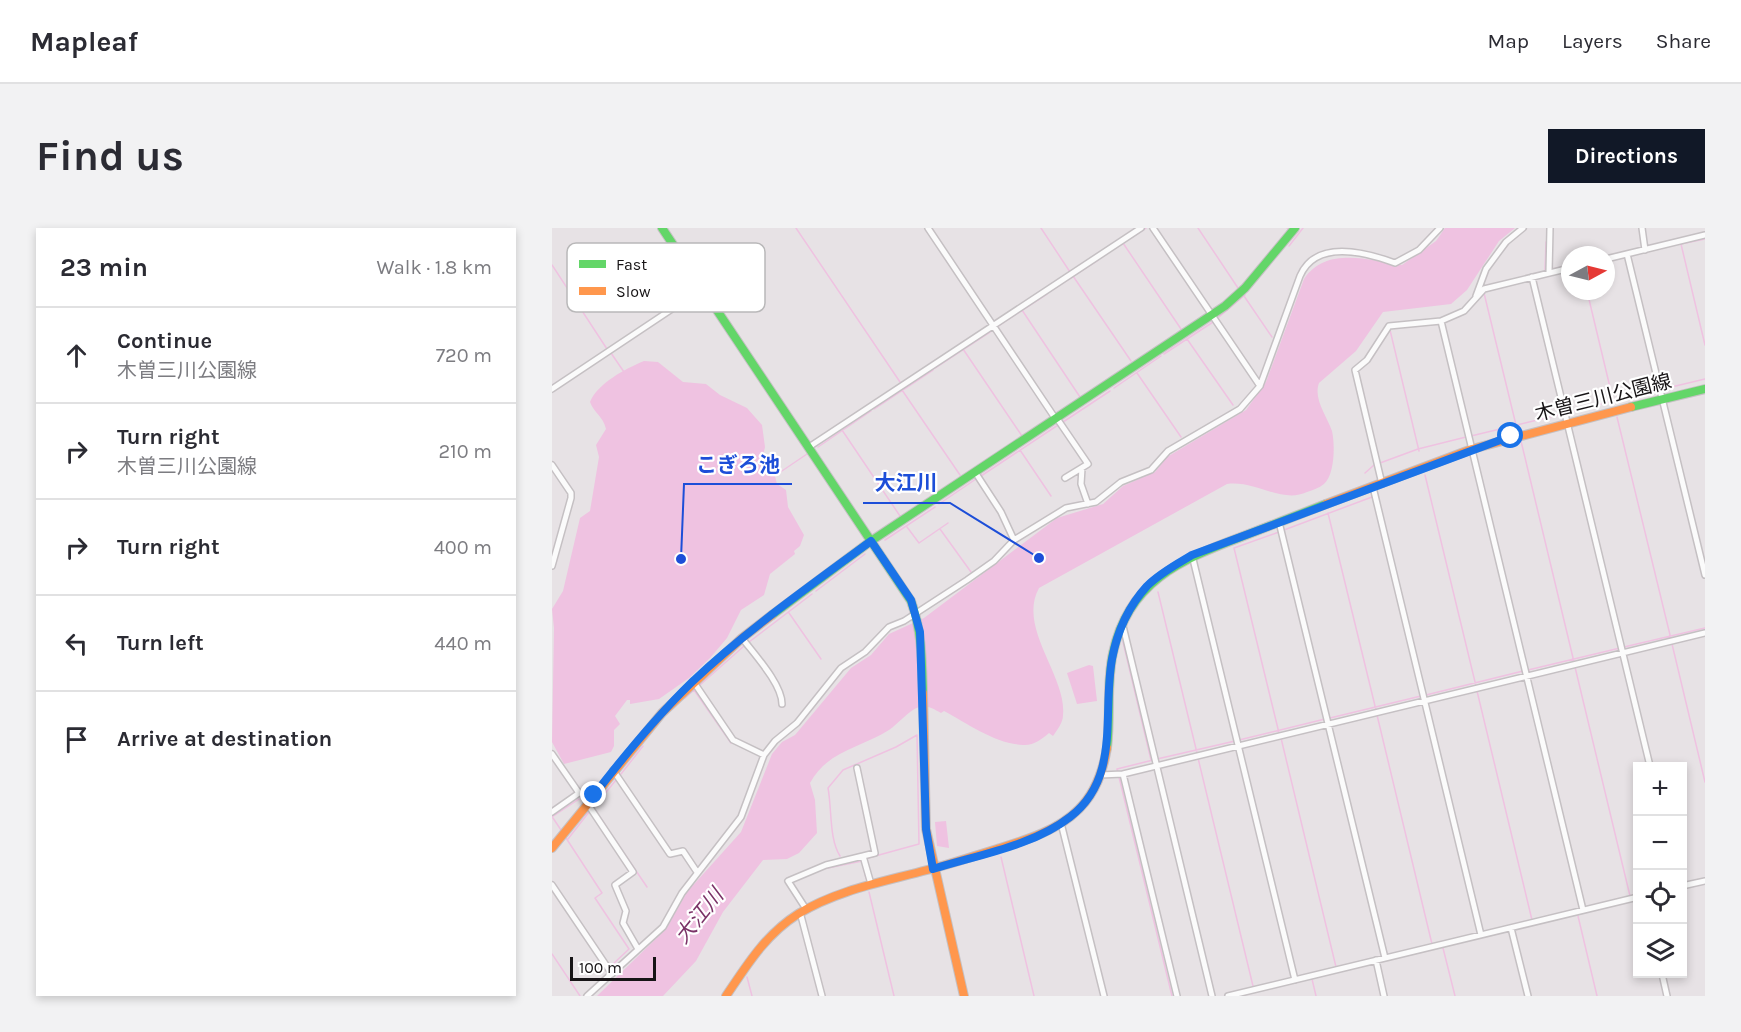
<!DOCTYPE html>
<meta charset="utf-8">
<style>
:root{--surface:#fff;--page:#f2f2f3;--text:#2b2b33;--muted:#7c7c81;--line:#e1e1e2;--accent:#111827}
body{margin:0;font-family:Karla,"Noto Sans JP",sans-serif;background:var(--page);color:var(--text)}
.controls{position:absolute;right:18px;bottom:18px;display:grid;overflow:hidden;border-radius:0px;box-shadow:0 3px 9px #0003}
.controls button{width:54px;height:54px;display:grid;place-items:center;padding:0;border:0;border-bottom:2px solid var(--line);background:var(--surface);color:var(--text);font:30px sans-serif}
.compass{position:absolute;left:1009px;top:18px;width:54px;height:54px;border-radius:50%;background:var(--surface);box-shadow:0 3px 9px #0003;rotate:83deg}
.scale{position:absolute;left:18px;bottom:15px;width:86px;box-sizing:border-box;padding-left:6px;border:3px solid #171416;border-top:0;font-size:16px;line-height:21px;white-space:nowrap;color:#171416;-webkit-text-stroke:4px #fff;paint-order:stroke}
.stop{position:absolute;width:18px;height:18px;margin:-14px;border:4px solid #1a73e8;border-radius:50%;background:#fff}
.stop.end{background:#1a73e8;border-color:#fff;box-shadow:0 2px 6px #0008}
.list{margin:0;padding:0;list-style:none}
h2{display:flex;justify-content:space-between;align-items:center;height:78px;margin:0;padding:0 24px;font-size:26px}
h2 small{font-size:20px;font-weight:400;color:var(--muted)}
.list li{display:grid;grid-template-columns:39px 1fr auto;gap:18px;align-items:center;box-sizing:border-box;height:96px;padding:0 24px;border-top:2px solid var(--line)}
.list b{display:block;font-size:22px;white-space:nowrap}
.list p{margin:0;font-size:20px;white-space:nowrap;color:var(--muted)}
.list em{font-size:20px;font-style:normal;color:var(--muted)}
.icon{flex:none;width:33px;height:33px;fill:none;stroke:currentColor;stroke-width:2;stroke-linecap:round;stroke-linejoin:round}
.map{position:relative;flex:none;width:1153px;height:768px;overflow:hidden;border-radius:0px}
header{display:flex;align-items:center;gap:36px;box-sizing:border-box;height:84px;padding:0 30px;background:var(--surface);border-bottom:2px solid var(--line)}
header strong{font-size:28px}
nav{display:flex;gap:33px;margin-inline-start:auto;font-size:21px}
.intro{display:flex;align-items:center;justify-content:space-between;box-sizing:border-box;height:144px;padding:0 36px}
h1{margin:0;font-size:42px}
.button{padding:15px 27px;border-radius:0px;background:var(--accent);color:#fff;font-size:21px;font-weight:700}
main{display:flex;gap:36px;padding:0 36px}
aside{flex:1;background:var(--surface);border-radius:0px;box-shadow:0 3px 9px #0003}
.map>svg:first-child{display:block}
</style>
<header>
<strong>Mapleaf</strong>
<nav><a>Map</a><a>Layers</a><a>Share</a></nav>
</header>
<div class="intro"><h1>Find us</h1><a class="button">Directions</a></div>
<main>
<aside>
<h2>23 min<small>Walk · 1.8 km</small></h2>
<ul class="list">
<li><svg class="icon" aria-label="ahead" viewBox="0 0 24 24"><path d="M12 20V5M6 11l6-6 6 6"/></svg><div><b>Continue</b><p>木曽三川公園線</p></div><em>720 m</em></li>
<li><svg class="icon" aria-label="right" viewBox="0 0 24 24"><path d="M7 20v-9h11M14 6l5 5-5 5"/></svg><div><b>Turn right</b><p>木曽三川公園線</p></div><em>210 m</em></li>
<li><svg class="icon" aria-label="right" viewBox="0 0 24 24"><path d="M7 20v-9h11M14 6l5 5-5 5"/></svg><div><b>Turn right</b></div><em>400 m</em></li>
<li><svg class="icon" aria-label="left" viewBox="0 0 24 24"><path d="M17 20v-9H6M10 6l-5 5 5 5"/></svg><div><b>Turn left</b></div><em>440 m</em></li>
<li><svg class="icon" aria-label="arrive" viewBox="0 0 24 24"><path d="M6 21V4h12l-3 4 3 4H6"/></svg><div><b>Arrive at destination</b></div></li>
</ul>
</aside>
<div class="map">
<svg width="1153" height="768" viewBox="0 0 1153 768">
<rect width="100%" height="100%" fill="#e7e2e5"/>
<path fill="#efc2e1" d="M893,0h70l-16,13 -32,49 -16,14 -68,8 -27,39 -37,32c-6,16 8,33 13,48 3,13 3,43 -8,53 -5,4 -11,6 -17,8 -25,12 -52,-12 -80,-8l-188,104c-22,40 28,88 24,127 0,8 -6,15 -10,21l-4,-3c-7,6 -16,13 -26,12 -27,-1 -55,-21 -79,-34l-3,2c-7,-4 -13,-8 -22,-6 -11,4 -20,16 -30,23 -28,18 -61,20 -79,53l5,17 2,33 -18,20 -12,6 -24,1 -40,52 -27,49 -33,35h-66l69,-67 21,-37 54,-60 31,-78 10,-12 13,-7 56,-67 20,-13 18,-21 35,-16 133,-100 46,-14 20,-18 32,-14 12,-15 79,-47 20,-28 38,-103c22,-33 65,-19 98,-14l34,-24z
M92,133l14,1 25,20 23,2 14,11 27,13 15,17 3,22 -2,9 5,15 6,1 3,12 9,6 2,17 16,28 -4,11 -6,5 1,3 -25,20 -6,21 -23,15 -14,28 -17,20 -21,20 -30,21 -29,5v-4h-3l-12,16 5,8 -6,6v16l-3,6 -47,12 -12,-22 2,-114 -2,-19 11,-18 17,-73 10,-7 9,-54 -3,-12 10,-16c-3,-13 -12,-16 -16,-27 8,-19 35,-33 54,-41z
M537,437l4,1 4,35 -20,3 -10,-31z
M394,593l3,27 -12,-2 -2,-24z"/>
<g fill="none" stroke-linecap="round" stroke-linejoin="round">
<path stroke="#efc2e1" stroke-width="1.5" d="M244,0l104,154
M489,0l29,44
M646,0l40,60
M735,0l1,1
M1153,11l-24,5 24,101
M571,15l58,86
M737,18l14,-18
M548,30l46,-30
M0,37l55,84
M1001,41l17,-4
M993,42l1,-28
M521,48l58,85
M1035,63l27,113
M497,64l49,-32
M932,65l32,132
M692,68l28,41
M470,82l58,87
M667,89l26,-22
M446,98l49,-32
M838,102l29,121
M635,111l46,66
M411,121l59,87
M59,125l13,19
M612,126l49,-32
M383,140l55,-36
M585,145l44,64
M562,160l47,-32
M1111,161l42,-10
M350,162l58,85
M1080,169l25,-6
M1053,175l21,-5
M322,181l59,-39
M1015,185l34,-9
M1065,189l54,222
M511,194l47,-31
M290,202l58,86
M919,208l91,-22
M969,213l53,221
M266,219l53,-36
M468,222l31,46
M828,235l38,-14 48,-12
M813,245l9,-8
M224,247l31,-21
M873,247l51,211
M429,248l77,-51
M387,276l37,-25
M776,285l48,197
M355,299l12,16 29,-20
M388,301l31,43
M732,302l88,-33
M727,304l-45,16 45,185
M333,312l50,-33
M264,363l49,-37
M606,364l39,161
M237,385l32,46
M197,414l63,-48
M571,414l28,118
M1120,416l33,138
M1072,419l81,-19
M1023,439l55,229
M976,442l92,-22
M148,457l44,-39
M925,463l55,229
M874,467l97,-24
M133,470l9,-8 37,53
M825,487l55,229
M778,490l91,-22
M729,510l55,229
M687,512l86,-21
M646,530l55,228
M605,531l78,-18
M566,544l-1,-3 36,-9
M69,546l22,-28
M567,549l53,219
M41,579l13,19
M41,580l23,-28
M0,589l27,-18
M1,590l8,12
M57,603l38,56
M14,610l36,55 -7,5 34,51 -17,16
M16,611l21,-27
M288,628c-11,-17 -8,-47 -12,-68l15,-18 53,-23 21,-12
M449,629l33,139
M316,630l51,-14 -2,-109
M311,637l3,13
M276,640l34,-7
M317,664l25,104
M1026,688l19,80
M891,720l12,48
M0,726l28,42
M195,749l5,19
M760,751l4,17"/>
<defs>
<path id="street" d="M376,0l127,190
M601,0l107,158
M1090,0l3,22
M1075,26l78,321
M1054,31l99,-24
M1018,40l-86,21 -20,22 -23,10 142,589
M997,45l1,-45
M980,49l118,489
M924,68l10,-27 20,-27 17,-14
M0,161l150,-100
M504,189l32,47 -23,14
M257,219l332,-219
M0,237l19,28v5l-19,68
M530,240l-1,16 7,20
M423,244l26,40 13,28
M830,256l-27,-114 12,-10 22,-34 52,-5
M821,259l108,448
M727,294l106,436
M640,327l103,425
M571,398l89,370
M190,410c12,16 40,46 40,66
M141,453l40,59 31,15
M0,526l27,39
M305,540l18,85 -12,3 8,28
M61,542l57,84 13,-3 14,21
M571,546l54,222
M548,547l23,-1 582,-141
M35,575l46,69 -18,13 11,26 -3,12 15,26
M0,584l27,-19 15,2
M509,595l43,173
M0,657l60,89
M1130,658l23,-5
M254,681l-18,-28 38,-16 37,-9
M248,684l22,84
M959,700l17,68
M824,732l8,36
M1110,746l5,22
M35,768l76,-69 19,-34 59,-76 23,-62 11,-14 22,-18 44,-55 24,-16 24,-25 15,-6 63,-41 27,-19 20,-21 52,-32 30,-6 25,-20 30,-12 17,-19 72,-42 20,-23 40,-110c16,-37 65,-24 95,-13l24,-13 21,-22
M676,768l410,-99"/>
<path id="fast" d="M110,0l249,373c11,30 11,60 12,92
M1079,179l74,-18
M220,387l99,-74 354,-235 20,-18 50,-60
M555,520c4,-32 -1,-64 6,-95 15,-71 67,-93 128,-116 28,-11 57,-22 85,-33"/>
<path id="slow" d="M774,276l146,-55 159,-42
M371,465l3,136 38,167
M0,620l110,-135 80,-75 30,-23
M174,768c21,-31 39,-61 72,-82 39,-24 85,-32 129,-44 24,-6 47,-14 70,-21 29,-9 60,-18 82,-40 17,-17 24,-38 28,-61"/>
</defs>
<use href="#street" stroke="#c5c0c3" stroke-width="8"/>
<use href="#fast" stroke="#c5c0c3" stroke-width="10"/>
<use href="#slow" stroke="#c5c0c3" stroke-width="10"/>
<use href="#street" stroke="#fbfbfb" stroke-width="5"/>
<use href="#fast" stroke="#63d668" stroke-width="8"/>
<use href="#slow" stroke="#ff974d" stroke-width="8"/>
</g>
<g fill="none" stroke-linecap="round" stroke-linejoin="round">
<path stroke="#1a73e8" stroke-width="8" d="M42,567c30,-39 62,-78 98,-113 55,-52 118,-96 179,-141l40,59 9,32 6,197 7,40c44,-14 100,-23 137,-52 51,-39 32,-103 42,-158 5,-27 16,-52 35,-73 13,-13 30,-22 45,-31l319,-119"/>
</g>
<g text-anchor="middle" stroke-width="4.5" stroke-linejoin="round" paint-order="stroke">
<g font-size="20" fill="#171416" stroke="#fff">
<text transform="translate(1051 169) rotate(-14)" y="7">木曽三川公園線</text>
</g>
<g font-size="21" font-style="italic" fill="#7a3267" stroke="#fff">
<text transform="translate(147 688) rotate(-51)" y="7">大江川</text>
</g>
</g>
<rect x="15" y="15" width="198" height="69" rx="9" fill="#fff" stroke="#b9b8b9" stroke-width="1.5"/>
<rect x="27" y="32" width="27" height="8" fill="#63d668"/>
<rect x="27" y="59" width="27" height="8" fill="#ff974d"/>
<g font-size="16" fill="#171416">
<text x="64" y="42">Fast</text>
<text x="64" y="69">Slow</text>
</g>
<path fill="none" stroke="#1d4ed8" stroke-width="2" d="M129 331L132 256H240M487 330L398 275H311"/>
<g fill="#1d4ed8" stroke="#fff" stroke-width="2">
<circle cx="129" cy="331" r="6"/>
<circle cx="487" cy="330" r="6"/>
</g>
<g font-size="21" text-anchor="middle" font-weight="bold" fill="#1d4ed8" stroke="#fff" stroke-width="4.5" stroke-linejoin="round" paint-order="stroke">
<text x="186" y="244">こぎろ池</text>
<text x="354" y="262">大江川</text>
</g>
</svg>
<div class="controls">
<button>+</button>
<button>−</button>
<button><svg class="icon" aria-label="locate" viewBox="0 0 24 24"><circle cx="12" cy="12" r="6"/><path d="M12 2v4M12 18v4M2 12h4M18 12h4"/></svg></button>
<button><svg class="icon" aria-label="layers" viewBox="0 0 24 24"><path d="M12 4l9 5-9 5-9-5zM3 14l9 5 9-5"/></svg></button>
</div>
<svg class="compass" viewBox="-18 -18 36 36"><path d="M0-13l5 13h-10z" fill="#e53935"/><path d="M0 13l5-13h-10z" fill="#7c7c81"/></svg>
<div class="scale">100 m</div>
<div class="stop" style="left:959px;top:208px"></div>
<div class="stop end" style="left:42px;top:567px"></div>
</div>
</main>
